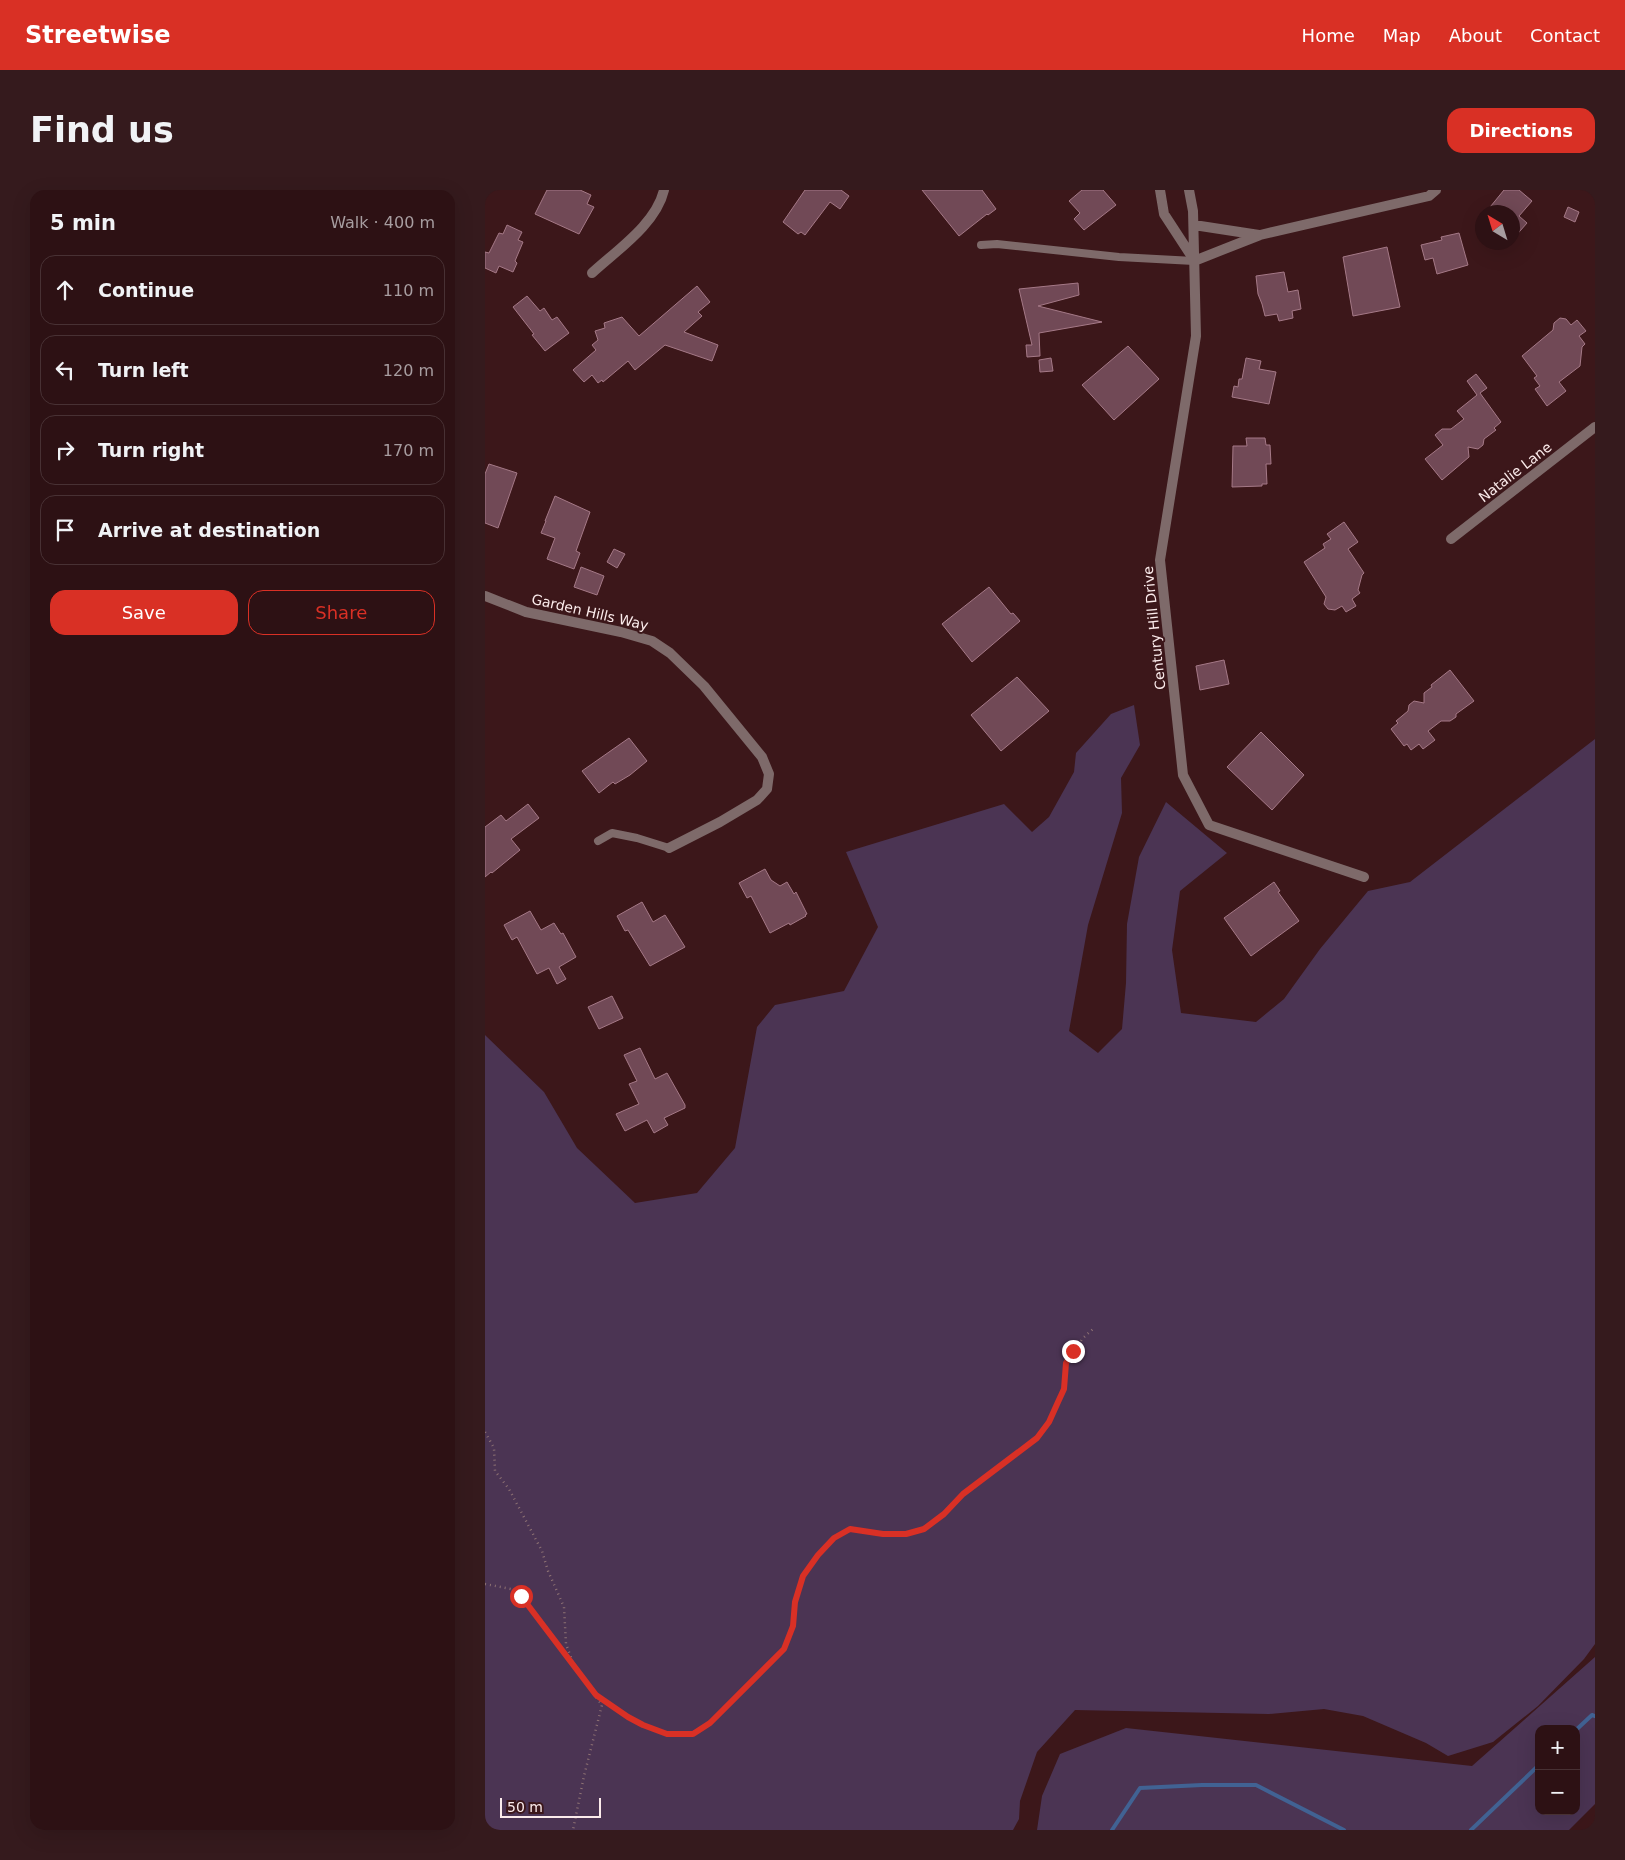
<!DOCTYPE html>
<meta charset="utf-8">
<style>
:root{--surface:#2d1114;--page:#351a1d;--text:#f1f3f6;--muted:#a79da0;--line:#483134;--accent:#d93025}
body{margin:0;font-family:"DejaVu Sans",sans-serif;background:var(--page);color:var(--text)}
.controls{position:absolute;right:15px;bottom:15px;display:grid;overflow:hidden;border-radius:10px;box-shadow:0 5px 20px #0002}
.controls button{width:45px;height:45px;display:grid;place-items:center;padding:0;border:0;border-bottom:1px solid var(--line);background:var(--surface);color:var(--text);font:25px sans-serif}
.compass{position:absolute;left:990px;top:15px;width:45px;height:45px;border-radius:50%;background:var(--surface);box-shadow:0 5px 20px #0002;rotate:322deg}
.scale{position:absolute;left:15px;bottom:12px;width:101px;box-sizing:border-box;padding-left:5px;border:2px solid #fbebeb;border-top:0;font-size:14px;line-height:18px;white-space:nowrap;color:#fbebeb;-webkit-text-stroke:4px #3c171a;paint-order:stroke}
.stop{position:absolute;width:15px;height:15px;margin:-11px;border:4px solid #d93025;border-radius:50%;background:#fff}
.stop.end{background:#d93025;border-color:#fff;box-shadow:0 1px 5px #0008}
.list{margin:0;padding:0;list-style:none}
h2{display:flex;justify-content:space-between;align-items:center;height:65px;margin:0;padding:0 20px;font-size:21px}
h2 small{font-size:16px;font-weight:400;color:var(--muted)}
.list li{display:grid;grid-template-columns:32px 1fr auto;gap:15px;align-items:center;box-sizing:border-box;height:70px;margin:0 10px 10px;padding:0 10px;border:1px solid var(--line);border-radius:15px}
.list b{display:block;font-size:19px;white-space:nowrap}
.list em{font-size:16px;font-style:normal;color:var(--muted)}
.actions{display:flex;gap:10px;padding:15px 20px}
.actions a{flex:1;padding:11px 0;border:1px solid var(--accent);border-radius:15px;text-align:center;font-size:18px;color:var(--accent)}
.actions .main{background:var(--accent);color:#fff}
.icon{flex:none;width:28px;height:28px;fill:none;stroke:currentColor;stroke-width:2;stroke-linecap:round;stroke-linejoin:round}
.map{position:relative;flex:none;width:1110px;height:1640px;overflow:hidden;border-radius:15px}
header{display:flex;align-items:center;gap:30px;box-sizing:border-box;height:70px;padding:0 25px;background:var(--accent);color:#fff}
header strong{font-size:24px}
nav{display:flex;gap:28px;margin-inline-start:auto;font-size:18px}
.intro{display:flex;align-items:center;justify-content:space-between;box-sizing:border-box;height:120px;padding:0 30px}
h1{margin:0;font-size:35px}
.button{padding:12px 22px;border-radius:15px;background:var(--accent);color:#fff;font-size:18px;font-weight:700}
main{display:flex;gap:30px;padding:0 30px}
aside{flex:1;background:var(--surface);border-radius:15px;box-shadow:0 5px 20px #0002}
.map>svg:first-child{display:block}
</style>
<header>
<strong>Streetwise</strong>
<nav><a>Home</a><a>Map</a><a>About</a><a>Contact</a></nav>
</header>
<div class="intro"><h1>Find us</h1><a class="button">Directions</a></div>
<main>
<aside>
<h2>5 min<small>Walk · 400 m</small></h2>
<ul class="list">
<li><svg class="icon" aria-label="ahead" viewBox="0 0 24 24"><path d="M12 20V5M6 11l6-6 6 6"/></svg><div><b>Continue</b></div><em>110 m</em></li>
<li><svg class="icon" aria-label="left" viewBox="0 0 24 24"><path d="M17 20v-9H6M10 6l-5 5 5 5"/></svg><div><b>Turn left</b></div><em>120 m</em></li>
<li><svg class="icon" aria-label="right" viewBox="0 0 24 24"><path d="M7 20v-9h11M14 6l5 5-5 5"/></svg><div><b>Turn right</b></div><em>170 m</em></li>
<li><svg class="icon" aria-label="arrive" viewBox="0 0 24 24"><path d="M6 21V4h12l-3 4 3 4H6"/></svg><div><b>Arrive at destination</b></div></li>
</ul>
<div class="actions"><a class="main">Save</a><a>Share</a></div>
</aside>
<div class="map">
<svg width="1110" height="1640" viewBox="0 0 1110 1640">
<rect width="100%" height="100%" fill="#3c171a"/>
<path fill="#4b3453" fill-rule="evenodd" d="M649,515l6,40 -19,33 1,35 -34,112 -19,106 29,22 24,-24 4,-46 1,-59 12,-67 27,-55 61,51 -47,38 -8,59 9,63 75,9 28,-23 36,-50 48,-58 42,-9 185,-143v905l-11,15 -46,47 -45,36 -45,14 -22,-13 -63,-27 -39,-7 -55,5 -194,-4 -38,42 -17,49 -1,18 -6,11h-528v-795l59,57 33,56 58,55 62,-10 38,-45 22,-121 18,-22 69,-14 34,-64 -32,-75 158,-48 28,28 17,-15 25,-45 2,-19 35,-39z
M1110,1467v147l-26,26h-532l5,-34 18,-42 66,-26 346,38zM1054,1539h37v82h-37z"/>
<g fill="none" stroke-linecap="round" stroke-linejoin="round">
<path stroke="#416293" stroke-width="4" d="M1091,1540l16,-15 3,1
M627,1640l28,-42 62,-3h54l88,45
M986,1640l68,-65"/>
</g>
<path fill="#714956" stroke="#a57987" d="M62,0h33l11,5 -4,9 7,3 -15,27 -44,-20z
M320,0h36l8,6 -9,13 -10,-7 -25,33 -4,-3 -3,2 -15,-12z
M437,0h60l14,19 -8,6 -1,-1 -28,22z
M597,0h21l13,15 -32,25 -10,-11 6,-6 -11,-12z
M1019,0h15l13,11 -13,15 8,7 -14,16v-27h-27z
M1083,17l11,5 -4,10 -11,-5z
M22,35l15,7 -4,8 5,2 -8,19 2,2 -4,9 -14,-6 -3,7 -11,-5v-16l4,1 10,-20 4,1z
M974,43l9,32 -31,9 -4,-16 -8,2 -4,-15 21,-5 -1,-3z
M902,57l13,60 -47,9 -10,-59z
M799,82l4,20 10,-2 3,19 -9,2 1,7 -14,3 -2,-7 -12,2 -3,-12 -4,-10 -2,-18z
M593,93l1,12 -41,11 64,16 -63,11 1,23 -13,1 -1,-12h6l-13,-56z
M212,96l13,16 -12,10 4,4 -18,16 34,13 -6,16 -47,-16 -30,25 -7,-9 -25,21 -1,-2 -4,3 -6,-8 -8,7 -11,-12 23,-20 -4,-5 6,-5 -3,-9 10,-3 -1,-5 18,-6 17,19z
M42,106l13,15 4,-3 8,12 5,-3 12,16 -24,18 -13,-16 2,-1 -21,-27z
M1075,128l6,1 5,6 6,-5 9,11 -7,5 6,8 -3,3 -2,19 -21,16 7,9 -19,15 -12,-17 5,-3 -6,-8 3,-2 -15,-20 31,-26 1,-7z
M643,156l31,33 -45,41 -32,-35z
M566,168l2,13 -13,1 -1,-12z
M761,168l15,3 -2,8 17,3 -7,32 -37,-7 2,-11 4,1 1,-8h3z
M991,184l11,14 -7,5 21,29 -7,6 2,2 -12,9 -1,6 -5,4 -10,-2 1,10 -27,23 -17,-21 18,-14 -8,-10 7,-6h9l13,-10 -7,-8 20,-16 -10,-14z
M761,248h19l1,7h4l1,19h-5l1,20h-5v2l-30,1 1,-41h14z
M4,274l28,9 -19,55 -13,-5v-49z
M70,306l35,16 -14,39 4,2 -6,16 -27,-10 8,-21 -14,-5 5,-12h-1z
M859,332l14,20 -10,7 16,24 -2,2 -4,15 2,3 -8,6 4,7 -10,6 -4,-6 -7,4 -7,-1 -4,-5 2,-7 -22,-35 21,-14 -2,-4 8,-5 -4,-5z
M129,359l11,5 -8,14 -10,-6z
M96,377l23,9 -7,19 -23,-8z
M504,397l22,27 2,-1 7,8 -48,41 -30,-38z
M739,470l5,24 -29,6 -4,-24z
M965,480l24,31 -18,13v3l-6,4h-9l-13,10 7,9 -12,9 -4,-5 -8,6 -4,-6 -3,2 -13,-17 7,-6 -2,-2 12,-10 1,-6 5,-4 10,2v-10l8,-6 -1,-2z
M532,487l32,34 -48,40 -30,-36z
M776,542l43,43 -32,35 -45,-43z
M144,548l18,23 -17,14 -15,9 -2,-2 -14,11 -17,-22z
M43,614l11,14 -28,21 9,11 -28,23 -1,-1 -6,5v-50l16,-12 5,6z
M280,679l6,11 9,6 7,-4 7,12 2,-2 11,22 -2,1 1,1 -16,9 -1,-2 -19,10 -19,-37 -4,2 -8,-15z
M789,692l6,9 -2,1 21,29 -48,35 -27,-38z
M157,712l11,20 12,-7 20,32 -35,19 -22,-36 -3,1 -8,-15z
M45,721l11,19 13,-7 7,11 2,-1 13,24 -17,10 7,12 -9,5 -8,-16 -12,6 -20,-37 -5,3 -8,-15z
M127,806l11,22 -24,11 -11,-22z
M155,858l15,31 12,-6 18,32v3l-21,10 4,7 -14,8 -7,-13 -22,11 -9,-17 23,-10 -10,-20 8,-3 -13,-26z"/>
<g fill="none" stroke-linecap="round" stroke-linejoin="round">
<path stroke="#8d7173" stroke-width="2.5" stroke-dasharray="1 4" stroke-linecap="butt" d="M0,1242l9,16 1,23 14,18 33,62 6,20 16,36 2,37 7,19
M0,1394l26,5 10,7 81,109 -18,71 -11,54
M111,1505l32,22 15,8 24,9h26l17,-11 74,-74 8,-23 3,-24 8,-26 15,-21 16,-17 16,-9 33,5h23l18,-5 20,-15 19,-20 74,-56 12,-17 15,-32 2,-26 17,-25 10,-9"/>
<path stroke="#7e6a6a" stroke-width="8" d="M496,55l16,-1 122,13 75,4
M113,651l14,-8 25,5 32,10"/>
<path stroke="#7e6a6a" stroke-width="10" d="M675,0l4,24 30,46
M704,0l4,21 3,125 -36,224 23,215 26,50 155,52
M709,35l65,10
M709,71l66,-26 169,-39 7,-6
M107,83c25,-23 64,-49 72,-83
M966,349l144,-112
M0,406l41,16 95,20 31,9 18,12 34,33 58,71 7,17 -2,15 -10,11 -37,22 -51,26"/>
</g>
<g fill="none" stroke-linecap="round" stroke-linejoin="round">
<path stroke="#d93025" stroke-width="6" d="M36,1406l75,99 32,22 15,8 24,9h26l17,-11 74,-74 9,-23 2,-24 8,-26 15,-21 16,-17 16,-9 33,5h23l18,-5 20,-15 19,-20 74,-56 12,-16 9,-20 6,-13 2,-26 7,-12"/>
</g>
<g text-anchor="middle" stroke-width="4" stroke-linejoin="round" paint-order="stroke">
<g font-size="14" fill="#fbebeb" stroke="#3c171a">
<text transform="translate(1030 282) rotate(-38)" y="5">Natalie Lane</text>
<text transform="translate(105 422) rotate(13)" y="5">Garden Hills Way</text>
<text transform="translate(669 438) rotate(-96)" y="5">Century Hill Drive</text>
</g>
</g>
</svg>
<div class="controls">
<button>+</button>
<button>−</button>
</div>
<svg class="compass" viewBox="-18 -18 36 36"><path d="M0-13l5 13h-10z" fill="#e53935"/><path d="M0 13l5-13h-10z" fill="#a79da0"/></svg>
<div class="scale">50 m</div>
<div class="stop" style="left:36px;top:1406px"></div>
<div class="stop end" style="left:588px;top:1161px"></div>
</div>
</main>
